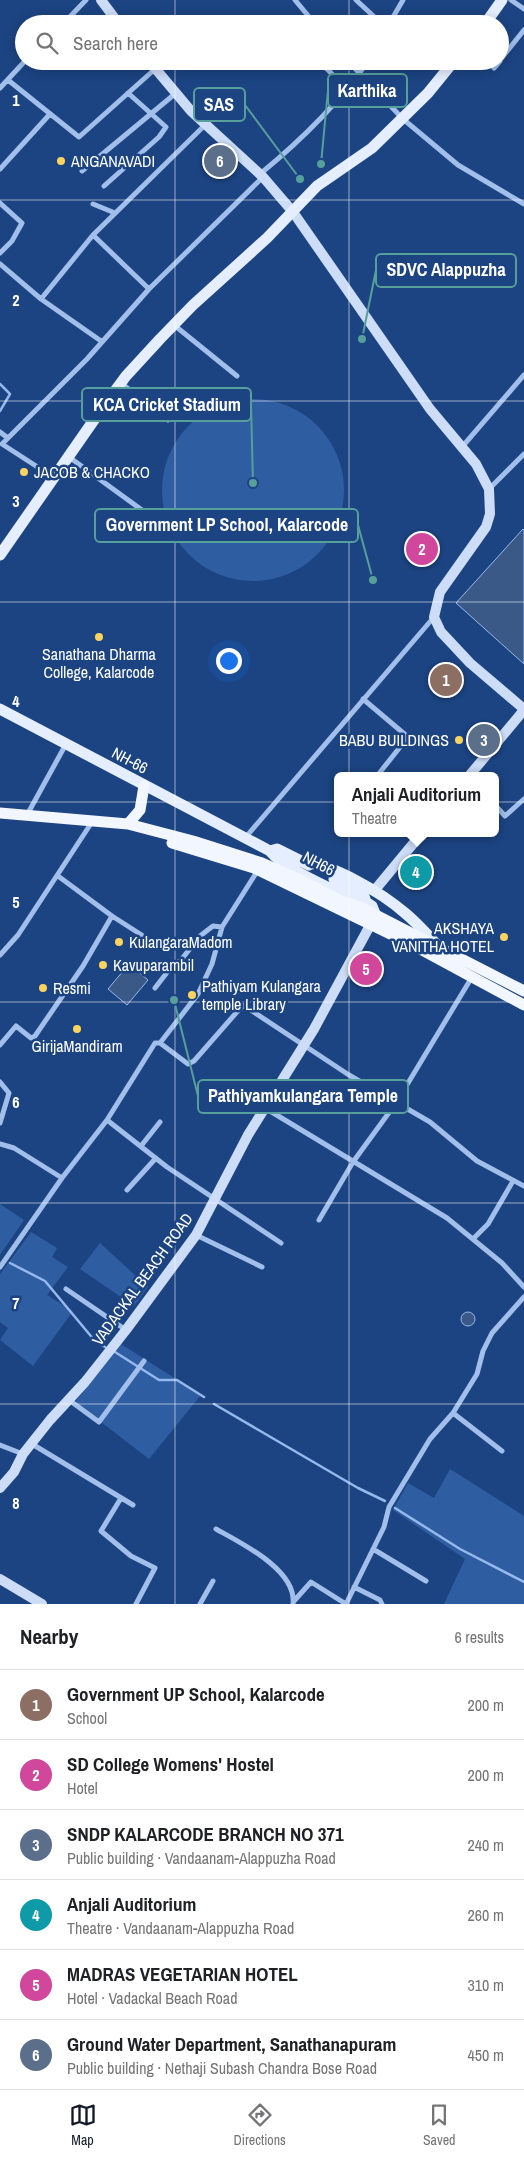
<!DOCTYPE html>
<meta charset="utf-8">
<style>
:root{--surface:#fff;--page:#f6f6f6;--text:#202124;--muted:#757577;--line:#e0e0e0;--accent:#111827}
body{margin:0;font-family:"Archivo Narrow",sans-serif;background:var(--page);color:var(--text)}
.you{position:absolute;left:228px;top:660px;width:18px;height:18px;margin:-12px;border:4px solid #fff;border-radius:50%;background:#1a73e8;box-shadow:0 0 0 8px #1a73e833}
.badge{display:grid;place-items:center;width:32px;height:32px;border-radius:50%;background:var(--accent);color:#fff;font-size:16px;font-weight:700}
.pin{position:absolute;translate:-50% -50%;border:2px solid #fff;box-shadow:0 1px 5px #0006}
.popup{position:absolute;left:334px;top:772px;width:165px;height:65px;box-sizing:border-box;display:grid;place-content:center;border-radius:8px;background:var(--surface);filter:drop-shadow(0 1px 4px #0005);font-size:16px;white-space:nowrap;color:var(--muted)}
.popup b{font-size:19px;color:var(--text)}
.popup::after{content:'';position:absolute;left:50%;top:100%;margin-left:-10px;border:10px solid transparent;border-top-color:var(--surface)}
.list{margin:0;padding:0;list-style:none}
h2{display:flex;justify-content:space-between;align-items:center;height:65px;margin:0;padding:0 20px;font-size:21px}
h2 small{font-size:16px;font-weight:400;color:var(--muted)}
.list li{display:grid;grid-template-columns:32px 1fr auto;gap:15px;align-items:center;box-sizing:border-box;height:70px;padding:0 20px;border-top:1px solid var(--line)}
.list b{display:block;font-size:19px;white-space:nowrap}
.list p{margin:0;font-size:16px;white-space:nowrap;color:var(--muted)}
.list em{font-size:16px;font-style:normal;color:var(--muted)}
.icon{flex:none;width:28px;height:28px;fill:none;stroke:currentColor;stroke-width:2;stroke-linecap:round;stroke-linejoin:round}
.map{position:relative;flex:none;width:524px;height:1604px;overflow:hidden}
.search{position:absolute;background:var(--surface);box-shadow:0 2px 12px #0003;left:15px;right:15px;top:15px;height:55px;display:flex;align-items:center;gap:12px;box-sizing:border-box;padding:0 18px;border-radius:28px;color:var(--muted);font-size:19px}
.sheet{height:485px;background:var(--surface)}
nav{display:flex;justify-content:space-around;align-items:center;box-sizing:border-box;height:70px;border-top:1px solid var(--line);background:var(--surface);font-size:14px;color:var(--muted)}
nav a{display:grid;justify-items:center;gap:2px}
nav .on{color:var(--accent)}
.map>svg:first-child{display:block}
</style>
<div class="map">
<svg width="524" height="1604" viewBox="0 0 524 1604">
<rect width="100%" height="100%" fill="#1c4482"/>
<path fill="#2f5da1" d="M162 490a91 91 0 1 1 182 0a91 91 0 1 1-182 0Z
M0,1204l24,16 -24,35z
M31,1232l26,16 -5,9 16,10 -21,28 26,16 -40,55 -33,-26 8,-12 -8,-6v-48z
M100,1243l48,44 -14,19 -54,-37z
M121,1344l80,51 -52,64 -74,-57z
M450,1469l74,47v88h-80l21,-45 -72,-49 15,-27 26,15z"/>
<path fill="#3b5987" stroke="#95b9ec" d="M523,529l1,1v134l-68,-61z
M129,964l19,16 -21,25 -19,-16z
M461 1319a7 7 0 1 1 14 0a7 7 0 1 1-14 0Z"/>
<g fill="none" stroke-linecap="round" stroke-linejoin="round">
<path stroke="#95b9ec" stroke-width="2.5" d="M0,384l10,10 -10,17
M10,1263l35,18 50,60 10,6
M115,1352l44,28h18l27,17
M214,1404l144,84 27,13
M395,1508l65,41 64,33"/>
<path stroke="#a1bfea" stroke-width="5" d="M295,0l20,24
M356,0l26,24
M511,0l13,9
M63,24l23,-24
M389,24l14,-24
M500,60l24,-30
M319,61l28,28
M348,61l55,58 55,46 66,39
M494,68l6,-7
M8,80l71,57 76,-68
M0,88l25,-27
M0,169l50,-55
M82,171l94,-78
M260,174c39,-32 79,-71 108,-113
M104,186l55,-49 7,-10 -38,-34
M0,203l22,20 -10,18 -12,12
M93,204l22,9
M93,235l56,54
M0,264l41,35 52,-64 112,-110
M41,299l60,42
M174,325l63,51
M121,383l47,37
M0,432l8,6
M462,447l62,-72
M69,457l99,72
M53,477l-51,-33 85,-85 62,-70 114,-112
M489,489l35,-35
M363,699l45,38 -31,39
M495,805l10,11 19,-17
M27,815l39,-71
M245,838l189,-221
M58,876l54,40 39,25
M0,955l18,-20 74,-113
M155,988l17,-22 9,-6 19,-24 13,-10 9,1
M160,1043l38,-49 14,-30 10,-37 36,-57
M0,1045l16,-19 15,12 4,-2 48,-70 29,-50
M0,1082l9,11 -9,30
M265,1108l182,110 55,45 22,24
M107,1120l48,-77h5l28,21 6,-3 49,-56 106,70 81,47 47,39 47,25
M0,1144l14,4 48,30 45,-58 60,47 114,76
M141,1146l19,-24
M127,1190l29,-32
M319,1220l34,-58 43,-59 76,-126
M196,1235l66,32
M473,1239l15,-15 25,-43
M0,1267l62,-89
M66,1289l60,41
M69,1400l30,22 45,-61
M453,1413l49,38
M32,1444l101,61
M0,1445l23,9
M121,1498l-20,33 30,25 24,12 -19,36
M216,1529c25,14 81,41 77,75
M373,1549l53,32
M354,1587l26,13 2,4
M294,1601l17,-19 35,22
M200,1604l13,-23
M346,1604l38,-77 5,-20 41,-68 23,-26 24,-39 6,-23 9,-18 32,-36"/>
<path stroke="#cdddf7" stroke-width="10" d="M101,0l18,24
M149,61l42,50 72,66 30,35 137,197 46,55 13,25 1,25 -4,13 -46,65 -6,25 7,15 29,31 54,46
M469,776l55,-66
M374,891l48,-58
M0,1488l14,-16 9,-18 27,-34 35,-38 41,-52 70,-95 52,-100 66,-106 60,-111
M0,1579l42,25"/>
<path stroke="#e5eefe" stroke-width="11" d="M485,24l17,-24
M0,555l103,-148 23,-31 34,-37 33,-34 74,-67 50,-52 55,-38 56,-55 26,-32
M0,709l270,142c15,19 66,39 90,52l6,-1 6,4 4,10
M270,851l7,-2 32,16
M303,862c30,2 79,31 102,51 12,10 22,21 32,32
M334,879l30,17 2,6"/>
<path stroke="#f2f6fe" stroke-width="11" d="M0,813l128,11 65,17 69,22 43,19 36,19 19,6 164,84
M128,824l12,-14 4,-24
M172,843l82,25 155,75 115,62"/>
</g>
<path fill="none" stroke="#fff" stroke-width="1" stroke-opacity="0.55" d="M175,0v24M349,0v24M175,61v1543M349,61v1543M0,200h524M0,401h524M0,602h524M0,802h524M0,1002h524M0,1203h524M0,1404h524"/>
<g fill="#fad45f" stroke="#1c4482" stroke-width="2">
<circle cx="61" cy="161" r="5"/>
<circle cx="24" cy="472" r="5"/>
<circle cx="99" cy="637" r="5"/>
<circle cx="459" cy="740" r="5"/>
<circle cx="504" cy="937" r="5"/>
<circle cx="119" cy="942" r="5"/>
<circle cx="103" cy="965" r="5"/>
<circle cx="43" cy="988" r="5"/>
<circle cx="192" cy="995" r="5"/>
<circle cx="77" cy="1029" r="5"/>
</g>
<g text-anchor="middle" stroke-width="5" stroke-linejoin="round" paint-order="stroke">
<g font-size="16" fill="#fff" stroke="#1c4482" text-anchor="start">
<text x="71" y="167">ANGANAVADI</text>
<text x="34" y="478">JACOB &amp; CHACKO</text>
<text x="99" y="660" text-anchor="middle">Sanathana Dharma<tspan x="99" dy="18">College, Kalarcode</tspan></text>
<text x="449" y="746" text-anchor="end">BABU BUILDINGS</text>
<text x="494" y="934" text-anchor="end">AKSHAYA<tspan x="494" dy="18">VANITHA HOTEL</tspan></text>
<text x="129" y="948">KulangaraMadom</text>
<text x="113" y="971">Kavuparambil</text>
<text x="202" y="992">Pathiyam Kulangara<tspan x="202" dy="18">temple Library</tspan></text>
<text x="53" y="994">Resmi</text>
<text x="77" y="1052" text-anchor="middle">GirijaMandiram</text>
</g>
<g font-size="16" fill="#fff" stroke="#1c4482">
<text transform="translate(130 760) rotate(28)" y="6">NH-66</text>
<text transform="translate(319 863) rotate(28)" y="6">NH66</text>
<text transform="translate(142 1279) rotate(-54)" y="6">VADACKAL BEACH ROAD</text>
</g>
</g>
<g font-size="16" text-anchor="middle" font-weight="bold" fill="#fff" stroke="#1c4482" stroke-width="5" stroke-linejoin="round" paint-order="stroke">
<text x="16" y="106">1</text>
<text x="16" y="306">2</text>
<text x="16" y="507">3</text>
<text x="16" y="707">4</text>
<text x="16" y="908">5</text>
<text x="16" y="1108">6</text>
<text x="16" y="1309">7</text>
<text x="16" y="1509">8</text>
</g>
<path fill="none" stroke="#579f9a" stroke-width="2" d="M321 164L328 90M300 179L245 105M362 339L376 270M253 483L251 405M373 580L358 525M174 1000L198 1096"/>
<g fill="#579f9a" stroke="#1c4482" stroke-width="2">
<circle cx="321" cy="164" r="5"/>
<circle cx="300" cy="179" r="5"/>
<circle cx="362" cy="339" r="5"/>
<circle cx="253" cy="483" r="5"/>
<circle cx="373" cy="580" r="5"/>
<circle cx="174" cy="1000" r="5"/>
</g>
<g fill="#1c4482" stroke="#579f9a" stroke-width="2">
<rect x="328" y="74" width="79" height="33" rx="5"/>
<rect x="194" y="88" width="51" height="33" rx="5"/>
<rect x="376" y="254" width="140" height="33" rx="5"/>
<rect x="82" y="388" width="169" height="33" rx="5"/>
<rect x="95" y="509" width="263" height="33" rx="5"/>
<rect x="198" y="1080" width="210" height="33" rx="5"/>
</g>
<g font-size="18" text-anchor="middle" font-weight="bold" fill="#fff">
<text x="367" y="97">Karthika</text>
<text x="219" y="111">SAS</text>
<text x="446" y="276">SDVC Alappuzha</text>
<text x="167" y="411">KCA Cricket Stadium</text>
<text x="227" y="531">Government LP School, Kalarcode</text>
<text x="303" y="1102">Pathiyamkulangara Temple</text>
</g>
</svg>
<div class="you"></div>
<div class="pin badge" style="left:446px;top:680px;background:#8d6e63">1</div>
<div class="pin badge" style="left:422px;top:549px;background:#d1479c">2</div>
<div class="pin badge" style="left:484px;top:740px;background:#5c6f8a">3</div>
<div class="pin badge" style="left:416px;top:872px;background:#0f9aa8">4</div>
<div class="popup"><b>Anjali Auditorium</b>Theatre</div>
<div class="pin badge" style="left:366px;top:969px;background:#d1479c">5</div>
<div class="pin badge" style="left:220px;top:161px;background:#5c6f8a">6</div>
<div class="search"><svg class="icon" aria-label="search" viewBox="0 0 24 24"><circle cx="10" cy="10" r="6"/><path d="M15 15l6 6"/></svg>Search here</div>
</div>
<section class="sheet">
<h2>Nearby<small>6 results</small></h2>
<ul class="list">
<li><span class="badge" style="background:#8d6e63">1</span><div><b>Government UP School, Kalarcode</b><p>School</p></div><em>200 m</em></li>
<li><span class="badge" style="background:#d1479c">2</span><div><b>SD College Womens' Hostel</b><p>Hotel</p></div><em>200 m</em></li>
<li><span class="badge" style="background:#5c6f8a">3</span><div><b>SNDP KALARCODE BRANCH NO 371</b><p>Public building · Vandaanam-Alappuzha Road</p></div><em>240 m</em></li>
<li><span class="badge" style="background:#0f9aa8">4</span><div><b>Anjali Auditorium</b><p>Theatre · Vandaanam-Alappuzha Road</p></div><em>260 m</em></li>
<li><span class="badge" style="background:#d1479c">5</span><div><b>MADRAS VEGETARIAN HOTEL</b><p>Hotel · Vadackal Beach Road</p></div><em>310 m</em></li>
<li><span class="badge" style="background:#5c6f8a">6</span><div><b>Ground Water Department, Sanathanapuram</b><p>Public building · Nethaji Subash Chandra Bose Road</p></div><em>450 m</em></li>
</ul>
</section>
<nav>
<a class="on"><svg class="icon" aria-label="map" viewBox="0 0 24 24"><path d="M3 6l6-2 6 2 6-2v14l-6 2-6-2-6 2zM9 4v14M15 6v14"/></svg>Map</a>
<a><svg class="icon" aria-label="directions" viewBox="0 0 24 24"><path d="M12 3l9 9-9 9-9-9zM9 14v-3h6M13 9l2 2-2 2"/></svg>Directions</a>
<a><svg class="icon" aria-label="saved" viewBox="0 0 24 24"><path d="M7 4h10v16l-5-4-5 4z"/></svg>Saved</a>
</nav>
